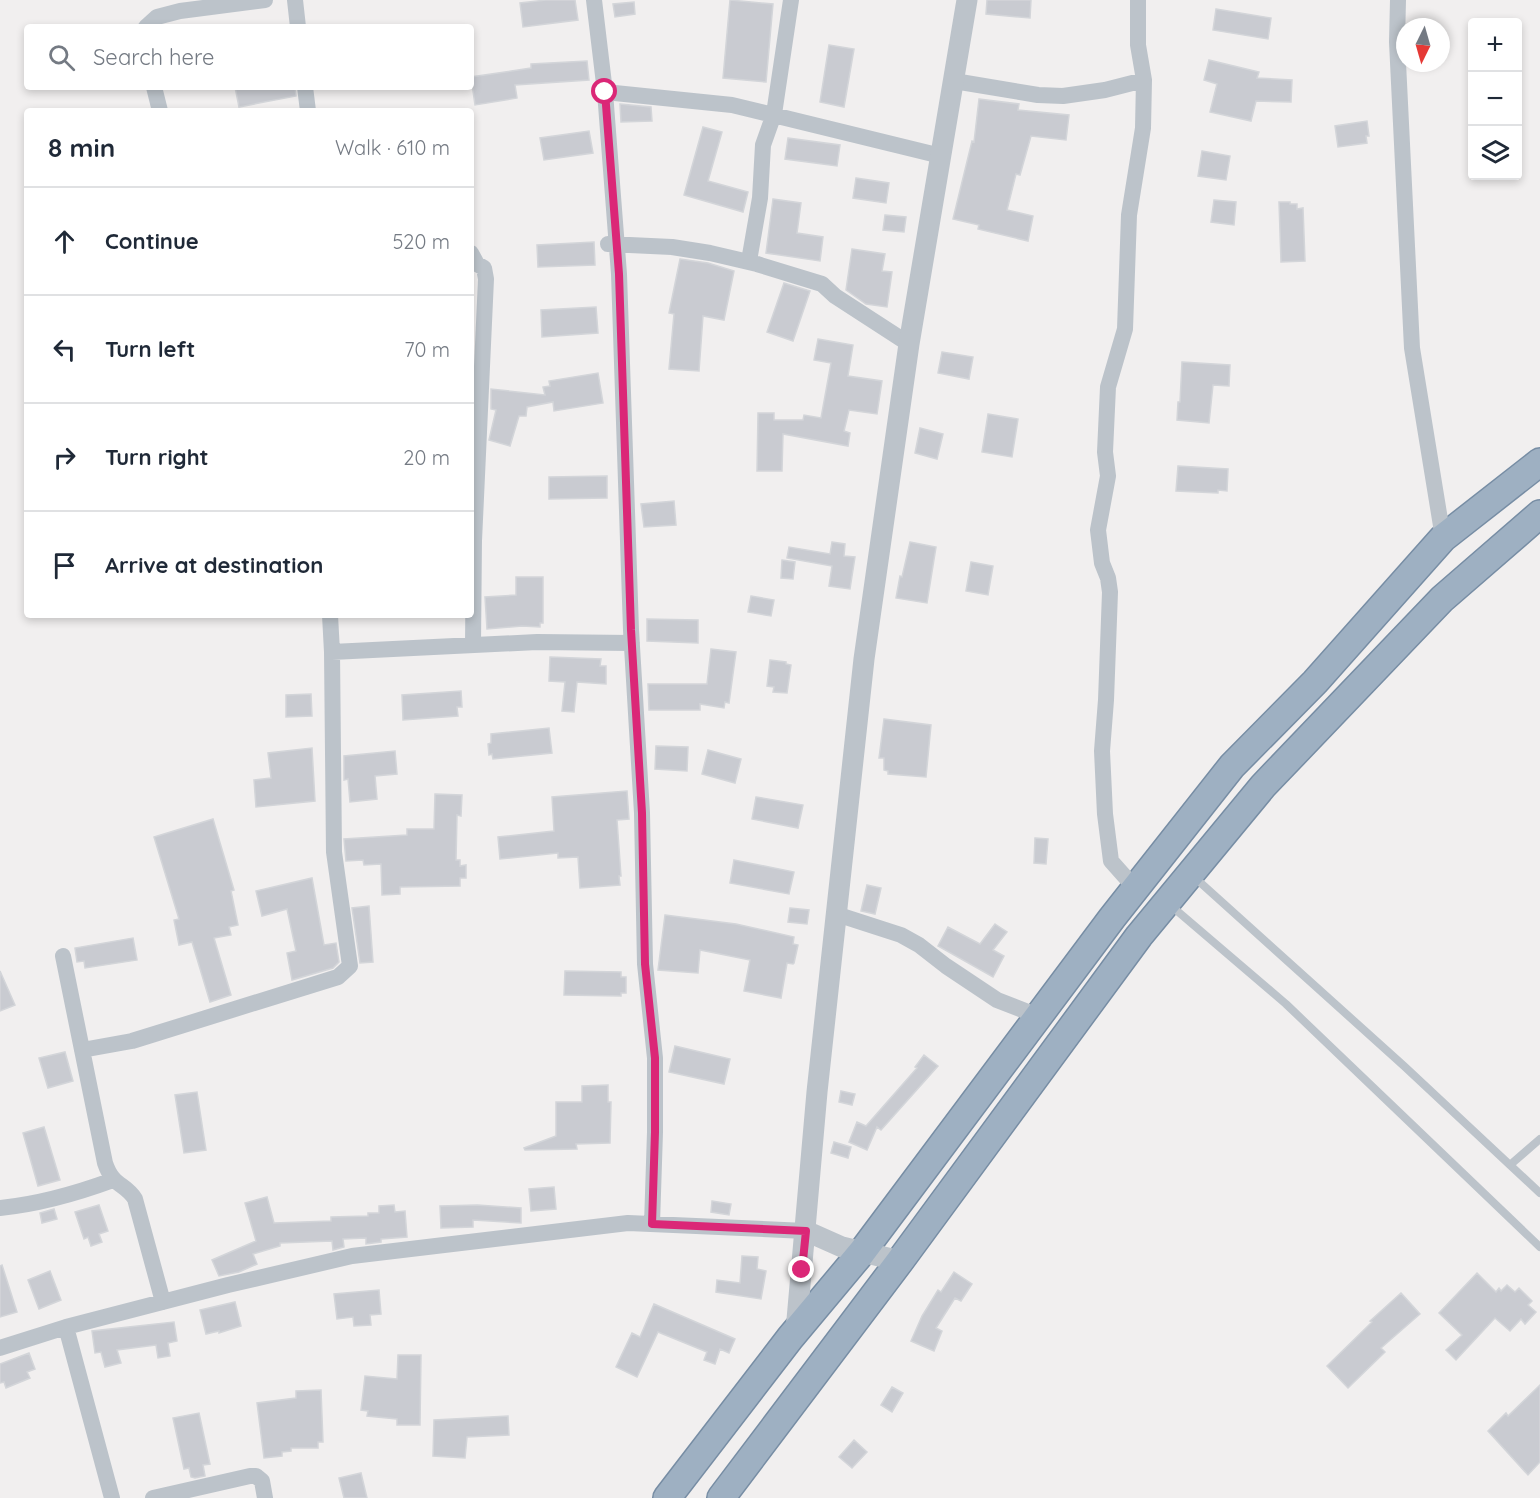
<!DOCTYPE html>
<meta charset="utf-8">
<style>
:root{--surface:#fff;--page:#f2f2f3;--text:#1f2937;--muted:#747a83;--line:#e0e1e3}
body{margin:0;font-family:Quicksand,sans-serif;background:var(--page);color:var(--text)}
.controls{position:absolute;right:18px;top:18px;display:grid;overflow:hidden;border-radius:6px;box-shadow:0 3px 9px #0003}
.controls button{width:54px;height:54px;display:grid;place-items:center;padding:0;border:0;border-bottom:2px solid var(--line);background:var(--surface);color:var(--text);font:30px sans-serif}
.compass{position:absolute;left:1396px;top:18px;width:54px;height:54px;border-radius:50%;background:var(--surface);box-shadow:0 3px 9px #0003;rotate:185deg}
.stop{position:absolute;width:18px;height:18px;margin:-14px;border:4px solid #db2777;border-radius:50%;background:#fff}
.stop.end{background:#db2777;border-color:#fff;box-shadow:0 2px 6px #0008}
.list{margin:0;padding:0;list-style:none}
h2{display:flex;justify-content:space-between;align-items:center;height:78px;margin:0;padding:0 24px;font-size:26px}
h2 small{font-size:20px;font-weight:400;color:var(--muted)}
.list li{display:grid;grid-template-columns:39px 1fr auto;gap:18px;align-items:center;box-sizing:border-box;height:108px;padding:0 24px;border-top:2px solid var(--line)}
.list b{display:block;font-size:22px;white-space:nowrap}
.list em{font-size:20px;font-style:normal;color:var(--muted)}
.icon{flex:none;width:33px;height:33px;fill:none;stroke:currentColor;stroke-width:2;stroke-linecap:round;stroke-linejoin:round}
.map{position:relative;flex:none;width:1540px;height:1498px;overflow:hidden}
.search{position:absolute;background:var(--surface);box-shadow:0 3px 9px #0003;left:24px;top:24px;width:450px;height:66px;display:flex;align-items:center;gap:15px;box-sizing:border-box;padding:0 21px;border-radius:6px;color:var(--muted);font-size:22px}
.panel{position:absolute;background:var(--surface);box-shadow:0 3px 9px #0003;left:24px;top:108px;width:450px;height:510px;border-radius:6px}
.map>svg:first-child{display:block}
</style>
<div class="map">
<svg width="1540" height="1498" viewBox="0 0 1540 1498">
<rect width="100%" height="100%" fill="#f1efef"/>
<path fill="#c9cbd1" stroke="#d3d5d9" stroke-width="1.5" d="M546,0h29l3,20 -55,7 -3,-24z
M730,0l43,4 -7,78 -43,-4z
M987,0h44l-1,18 -44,-4z
M634,2l1,12 -20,3 -2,-13z
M1216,9l55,9 -3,21 -55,-9z
M829,45l25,4 -10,58 -24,-5z
M1209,60l50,12 -2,6 35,2 -1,22 -35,-1 -5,20 -41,-9 7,-28 -13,-4z
M587,61l2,19 -74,5 2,13 -42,7 -4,-28 60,-9v-4z
M235,87h60l1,9 -57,11z
M979,99l40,5 -1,6 51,5 -3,25 -35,-4 -11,39 -4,-1 -9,36 26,6 -5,25 -50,-12 1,-4 -26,-6 19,-78 2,1z
M620,104l31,3 1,14 -31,1z
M1367,121l2,15h-3l1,7 -29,4 -3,-21z
M703,127l19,5 -14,49 40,11 -5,20 -59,-17z
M589,131l4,22 -49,7 -4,-22z
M788,138l52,7 -3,21 -52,-7z
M1202,151l28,5 -4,24 -28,-4z
M856,178l33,5 -3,20 -33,-5z
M773,199l28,4 -4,30 26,4 -3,24 -54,-8z
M1214,200l22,2 -2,23 -23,-3z
M1279,202h11v2h7v5l6,-1 2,53 -24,1z
M885,215l21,2 -2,15 -21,-2z
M594,242l1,23 -57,2 -1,-22z
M852,249l33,5 -3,17 10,1 -5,35 -21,-3 -20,-14z
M680,259l28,4 26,8 -10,49 -21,-4 -4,55 -30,-2 5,-55 -5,-1z
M784,283l26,8 -17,50 -26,-9z
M596,307l2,26 -56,4 -1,-27z
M818,339l35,6 -5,31 34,5 -5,33 -28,-4 -5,21 6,2 -2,13 -65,-12 -1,37h-25l1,-58h16v7h29l1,-5 17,3 10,-55 -17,-3z
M942,352l31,5 -4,22 -31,-6z
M1182,362l48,3 -1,21 -16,-1 -4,38 -32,-3 1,-18h2z
M598,373l5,30 -49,8 -1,-9 -26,5 -1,9h-7l-9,30 -21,-6 7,-30 -5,-1v-20l54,6 -2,-8 7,-1 -1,-5z
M988,414l30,5 -6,38 -30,-5z
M920,428l23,6 -6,25 -22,-6z
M1178,466l50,3 -1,22 -9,-1v3l-42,-2z
M607,476v22l-58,1v-22z
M674,501l2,24 -32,2 -3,-23z
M832,542l13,2 -1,12 11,1 -5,32 -21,-3 3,-20 -45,-8 2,-11 41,7z
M910,542l26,5 -9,56 -31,-5 4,-22 2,1z
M782,560l13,2 -2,17 -12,-1z
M971,562l22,4 -5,29 -22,-4z
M516,577h27v46h-3v4l-18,-1 -35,3 -2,-32 31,-2z
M751,596l23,4 -3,16 -23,-4z
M647,619l51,1v23l-51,-2z
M711,649l25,3 -7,51 -4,-1 -1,6 -24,-4v6h-51l-1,-26h59z
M550,657l51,2 -1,7h6v18l-29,-2 -3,30 -12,-1 3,-29 -16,-1z
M770,660l16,2v2l5,1 -4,28 -14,-1 1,-5 -7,-1z
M461,691l1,16h-5l1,9 -55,4 -1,-25z
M311,694l1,22 -26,1v-22z
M884,719l47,6 -5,52 -38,-3v-3l-4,-1v-12h-5z
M549,728l3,25 -59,6 -1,-5 -3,1 -1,-11 3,-1v-9z
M656,746l32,1 -1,24 -32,-2z
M312,748l3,53 -59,6 -2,-27 17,-2 -3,-25z
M708,750l33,9 -6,24 -33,-9z
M395,751l2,23 -22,2 2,23 -27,3 -2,-23 -4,1v-24z
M627,791l2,28 -12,1 4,56h-2l1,9 -40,3 -2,-31 -20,1v-5l-58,6 -2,-22 56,-6 -2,-34z
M435,794l27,1 -1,21 -4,-1 -1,45h4v6l6,-1v13h-6v8l-60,1v7l-18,1 -1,-31 -17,1 -1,-5 -17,1 -2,-22 63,-4v-6h27z
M756,797l47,8 -5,23 -46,-9z
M213,819l21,71 -3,1 7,34 -9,2 2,8 -17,3 17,57 -21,7 -18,-60 -13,3 -5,-25 5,-1 -25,-82z
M1035,838l13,1 -2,25 -12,-1z
M734,860l60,12 -5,22 -59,-11z
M312,878l12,67 12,-2 3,19 -6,6 -41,12 -5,-27 9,-2 -9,-42 -25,7 -6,-25z
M867,885l14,3 -6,26 -14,-3z
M369,906l4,56 -13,1 -8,-55z
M790,908l19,2 -2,14 -19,-2z
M665,915l71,9 58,13 -1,7 5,1 -4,18 -1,1 -6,-1 -6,35 -37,-7 6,-31 -50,-10 -2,23 -40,-3z
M995,924l12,8 -14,18 11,6 -11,21 -55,-31 10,-19 32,17z
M133,938l4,22 -52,8 -1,-7 -7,1 -2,-14z
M0,971l15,34 -15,6z
M565,971l56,1v5h5v16h-5v3l-57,-1z
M675,1046l55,13 -6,25 -55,-12z
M65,1052l8,29 -25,7 -9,-30z
M924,1055l14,11 -57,64 -4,-3 -10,23 -18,-8 8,-20 9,4 51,-58 -2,-1z
M608,1085v17h3l-1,41 -34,1 1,5 -52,1 -1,-2 32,-12v-34h26v-16z
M841,1091l14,3 -3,11 -13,-3z
M197,1092l9,58 -22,3 -9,-58z
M44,1127l16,53 -22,6 -15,-53z
M834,1142l17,5 -3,11 -17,-5z
M554,1187l2,22 -25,2 -2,-22z
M267,1197l7,26 57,-2v-4l37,-1v-3h11v-7l15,-1 1,7 10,-1 2,26 -26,2v3l-15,2v-6l-23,1 1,8 -11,3 -1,-9 -52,2v3l-27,8 4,10 -18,8 -20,4 -7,-16 44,-19 -11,-38z
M712,1201l19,3 -2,11 -18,-3z
M99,1205l9,26 -9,3 3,8 -11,4 -3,-9 -4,2 -9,-27z
M477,1205l44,3v15l-48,-3v7l-32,1 -1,-22z
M54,1209l3,10 -15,4 -2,-10z
M742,1256l16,1 -1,12 9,2 -5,28 -45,-7 1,-12 23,3z
M2,1265l15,47 -17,5v-51z
M50,1271l11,29 -22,9 -11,-29z
M954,1272l18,12 -11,17 -6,-3 -19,30 6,3 -8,20 -23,-10 11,-25 16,-26 3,2z
M1477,1273l19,19 3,-4 2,3 6,-6 8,7 4,-4 13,13 -4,4 8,7 -11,12 -4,-5 -11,12 -15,-13 -39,42 -10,-10 16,-15 -23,-22z
M379,1290l2,24 -11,1 1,10 -17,1 -1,-9 -16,2 -3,-25z
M1401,1293l19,21 -39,34 4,4 -37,36 -21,-22 45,-44 -2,-1z
M235,1302l6,24 -22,7v-2l-13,3 -6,-24z
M654,1304l81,35 -6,14 -9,-4 -5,15 -11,-4 3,-8 -49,-20 -21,45 -21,-10 16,-34 8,4z
M174,1322l3,19 -9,2 2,13 -12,2 -2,-13 -39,5 4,13 -16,4 -4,-15 -6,1 -3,-22z
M29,1353l6,16 -8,3 3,6 -24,10 -2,-6 -4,1v-19z
M398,1355h23l-1,70h-23v-6l-30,-3 1,-5 -7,-1 4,-34 32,3z
M1540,1385v77l-12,13 -40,-44 18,-18 2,3z
M892,1387l11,6 -11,19 -11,-7z
M321,1390l2,52h-5v6h-27v3l-9,1v4l-18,2 -7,-55 39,-5v-7z
M199,1413l11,51 -7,1 2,11 -10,2 -4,-1 -2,-9 -5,1 -11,-51z
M508,1416l1,19 -42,2 -2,21 -32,-2 1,-36z
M854,1440l13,12 -15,16 -13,-11z
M361,1473l6,25h-23l-5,-20z"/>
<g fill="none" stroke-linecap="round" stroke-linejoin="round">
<defs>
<path id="trunk" d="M667,1498l123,-160 72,-86 250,-334 120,-152 83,-84 128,-144 97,-76
M721,1498l179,-237 239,-325 124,-150 179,-187 98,-85"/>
</defs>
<use href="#trunk" stroke="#778da4" stroke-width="30"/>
<path stroke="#bcc3ca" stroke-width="8" d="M1193,876l211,190 136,127
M1169,904l117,100 254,243
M1510,1165l30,-26"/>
<path stroke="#bcc3ca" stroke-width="16" d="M295,0l3,27
M594,0l11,92 14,182 12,356 11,183 3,151 10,94v74l-3,92
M1398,0l-1,42 15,306 31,190
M146,27l11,-10 23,-6 85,-11
M954,81l84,14 25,1 42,-6 39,-10
M154,87l6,24
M305,87l3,24
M605,92l127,13 209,51
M608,244l64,3 38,6 47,11 65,20 13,12 74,48
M471,253l6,11 7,4 2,11 -12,262 -1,103
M749,261l11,-63 3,-53 11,-31 17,-114
M332,652l205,-10 95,1
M1135,888l-24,-27 -6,-47 -3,-63 4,-51 4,-108 -2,-14 -6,-15 -4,-33 10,-54 -3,-24 3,-65 17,-58 4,-114 14,-87 1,-48 -6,-35v-45
M836,914l65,21 18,10 27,21 51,34 41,16
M63,956l42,207c8,24 20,20 30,36l28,103
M82,1050l50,-9 206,-64 12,-11 -16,-114 -2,-200 -2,-37
M0,1208c40,-4 75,-14 113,-28
M66,1327l46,171
M0,1348l66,-21 162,-42 124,-29 276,-33 178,8
M153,1498l97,-22h6l6,5 3,17"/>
<path stroke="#bcc3ca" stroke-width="21" d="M806,1231l36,16 58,14
M796,1331l21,-239 47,-433 45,-315 58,-344"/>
<use href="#trunk" stroke="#9eb0c2" stroke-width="27"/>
</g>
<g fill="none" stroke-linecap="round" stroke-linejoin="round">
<path stroke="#db2777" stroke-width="8" d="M605,92l14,182 12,356 11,183 3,151 10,94v74l-3,92 154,7 -4,39"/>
</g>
</svg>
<div class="controls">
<button>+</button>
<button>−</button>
<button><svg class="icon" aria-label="layers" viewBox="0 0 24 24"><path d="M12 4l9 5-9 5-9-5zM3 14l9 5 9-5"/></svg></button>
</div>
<svg class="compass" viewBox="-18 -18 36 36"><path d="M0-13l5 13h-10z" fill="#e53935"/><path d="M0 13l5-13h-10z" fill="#747a83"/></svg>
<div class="stop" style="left:605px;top:92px"></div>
<div class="stop end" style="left:802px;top:1270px"></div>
<div class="search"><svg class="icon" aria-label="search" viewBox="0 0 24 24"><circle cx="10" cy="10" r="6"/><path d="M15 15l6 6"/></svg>Search here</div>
<section class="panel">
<h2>8 min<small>Walk · 610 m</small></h2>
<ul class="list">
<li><svg class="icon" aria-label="ahead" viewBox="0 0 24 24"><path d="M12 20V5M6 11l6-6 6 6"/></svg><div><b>Continue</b></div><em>520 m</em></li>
<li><svg class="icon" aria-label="left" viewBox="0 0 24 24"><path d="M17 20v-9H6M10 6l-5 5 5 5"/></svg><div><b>Turn left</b></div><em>70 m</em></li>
<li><svg class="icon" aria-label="right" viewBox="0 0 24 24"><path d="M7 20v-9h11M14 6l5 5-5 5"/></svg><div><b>Turn right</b></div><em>20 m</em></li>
<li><svg class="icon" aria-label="arrive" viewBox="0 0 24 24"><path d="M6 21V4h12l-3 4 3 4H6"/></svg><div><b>Arrive at destination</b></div></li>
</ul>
</section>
</div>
